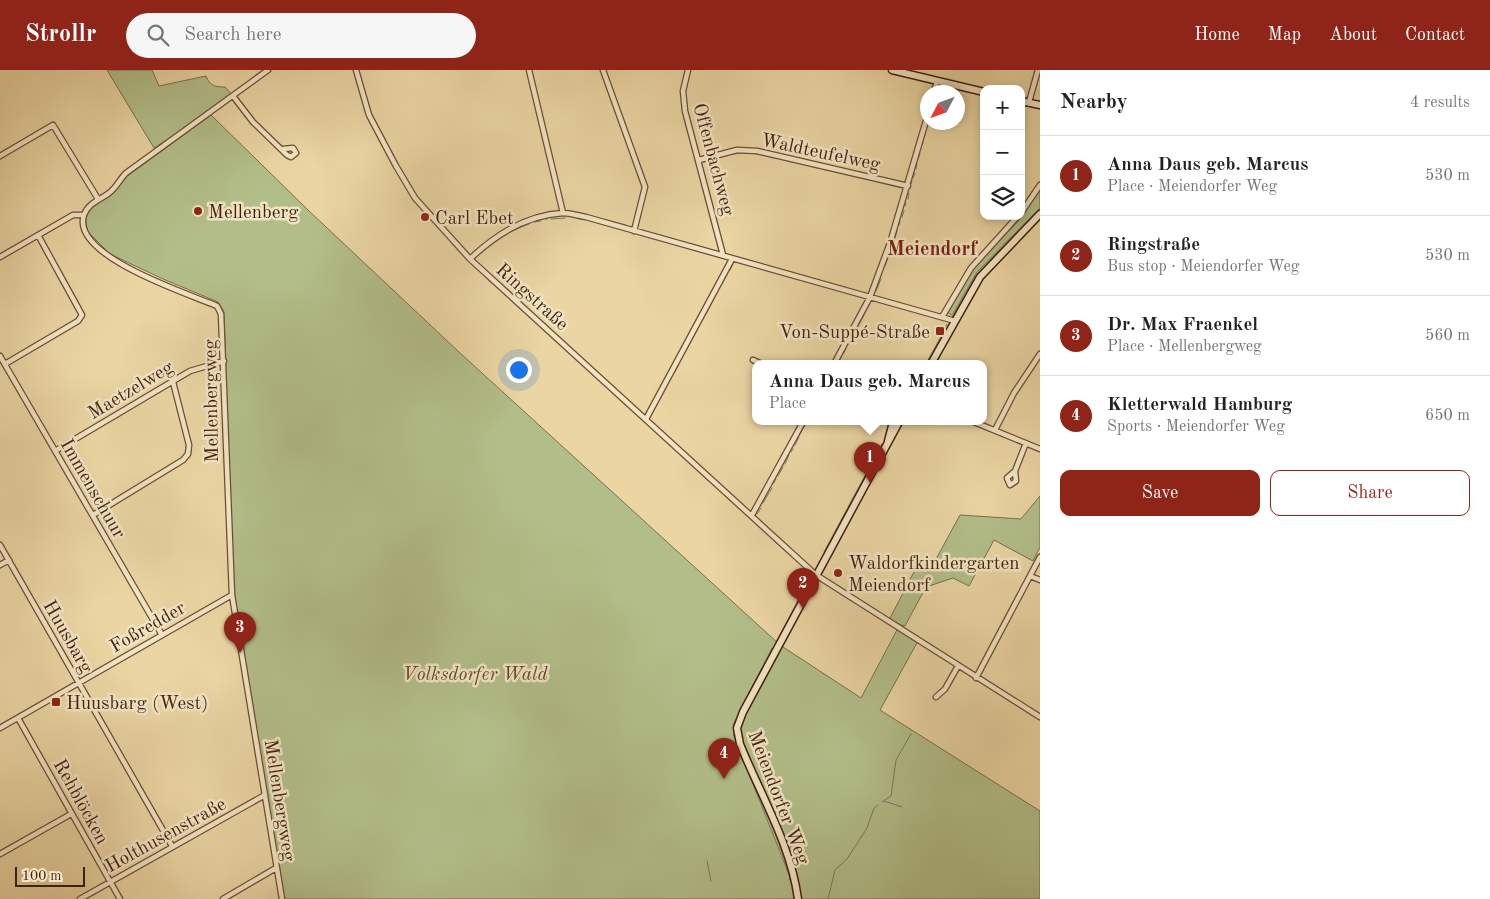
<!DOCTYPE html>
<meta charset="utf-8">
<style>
:root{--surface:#fff;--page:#f6f6f6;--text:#222;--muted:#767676;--line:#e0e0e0;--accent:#8f2418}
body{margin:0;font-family:"Old Standard TT",serif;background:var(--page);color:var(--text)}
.controls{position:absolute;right:15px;top:15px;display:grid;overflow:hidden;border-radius:10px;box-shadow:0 2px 8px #0003}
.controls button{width:45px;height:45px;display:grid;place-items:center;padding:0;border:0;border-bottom:1px solid var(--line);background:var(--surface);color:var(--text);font:25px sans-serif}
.compass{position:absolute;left:920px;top:15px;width:45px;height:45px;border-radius:50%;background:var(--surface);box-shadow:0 2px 8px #0003;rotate:229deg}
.scale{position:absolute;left:15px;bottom:12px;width:70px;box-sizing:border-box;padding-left:5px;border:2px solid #421f0f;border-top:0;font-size:14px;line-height:18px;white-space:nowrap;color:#421f0f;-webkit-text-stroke:4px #f1e4c3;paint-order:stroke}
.you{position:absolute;left:518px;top:299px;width:18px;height:18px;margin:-12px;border:4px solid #fff;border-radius:50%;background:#1a73e8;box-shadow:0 0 0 8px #1a73e833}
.badge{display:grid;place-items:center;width:32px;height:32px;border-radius:50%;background:var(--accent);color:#fff;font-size:16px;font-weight:700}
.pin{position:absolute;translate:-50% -41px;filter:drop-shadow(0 1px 2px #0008)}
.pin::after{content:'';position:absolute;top:26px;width:18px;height:15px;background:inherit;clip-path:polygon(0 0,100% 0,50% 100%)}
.popup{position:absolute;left:752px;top:290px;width:235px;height:65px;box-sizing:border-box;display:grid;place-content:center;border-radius:10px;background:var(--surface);filter:drop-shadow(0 1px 4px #0005);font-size:16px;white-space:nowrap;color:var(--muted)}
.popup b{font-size:19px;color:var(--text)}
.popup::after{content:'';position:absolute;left:50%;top:100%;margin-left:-10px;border:10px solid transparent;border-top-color:var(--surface)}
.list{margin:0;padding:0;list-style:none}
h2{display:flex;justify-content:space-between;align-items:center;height:65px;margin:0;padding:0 20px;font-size:21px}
h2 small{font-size:16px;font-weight:400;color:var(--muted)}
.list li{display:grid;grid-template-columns:32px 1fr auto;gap:15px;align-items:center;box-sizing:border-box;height:80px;padding:0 20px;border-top:1px solid var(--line)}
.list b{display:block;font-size:19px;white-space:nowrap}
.list p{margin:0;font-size:16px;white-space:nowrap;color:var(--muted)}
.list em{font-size:16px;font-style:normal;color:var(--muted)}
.actions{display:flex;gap:10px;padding:15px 20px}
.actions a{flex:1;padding:11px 0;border:1px solid var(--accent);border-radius:10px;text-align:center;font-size:18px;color:var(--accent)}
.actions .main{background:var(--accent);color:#fff}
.icon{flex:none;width:28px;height:28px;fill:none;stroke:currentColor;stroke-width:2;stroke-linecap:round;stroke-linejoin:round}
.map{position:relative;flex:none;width:1040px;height:829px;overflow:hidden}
header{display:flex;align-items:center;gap:30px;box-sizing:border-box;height:70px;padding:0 25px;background:var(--accent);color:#fff}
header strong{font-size:24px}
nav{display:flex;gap:28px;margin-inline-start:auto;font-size:18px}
.search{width:350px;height:45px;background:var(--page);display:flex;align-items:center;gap:12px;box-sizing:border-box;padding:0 18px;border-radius:28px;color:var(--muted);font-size:19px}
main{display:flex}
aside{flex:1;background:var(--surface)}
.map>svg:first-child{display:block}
</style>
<header>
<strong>Strollr</strong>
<div class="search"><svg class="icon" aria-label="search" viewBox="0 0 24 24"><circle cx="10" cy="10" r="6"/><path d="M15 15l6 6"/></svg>Search here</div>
<nav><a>Home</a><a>Map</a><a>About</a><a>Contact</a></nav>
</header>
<main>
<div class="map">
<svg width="1040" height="829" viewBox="0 0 1040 829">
<rect width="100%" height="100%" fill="#ead5a3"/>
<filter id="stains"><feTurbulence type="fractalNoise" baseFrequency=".004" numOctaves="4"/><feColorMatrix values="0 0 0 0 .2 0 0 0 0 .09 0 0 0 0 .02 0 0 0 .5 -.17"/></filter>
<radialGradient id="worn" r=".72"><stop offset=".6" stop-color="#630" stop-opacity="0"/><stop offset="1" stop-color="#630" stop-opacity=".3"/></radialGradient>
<path fill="#b2be89" stroke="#7a6e4c" d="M107,0h45l7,16 47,-10c4,10 9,11 19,11l7,8 -21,17 -57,36z
M211,45l97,95 152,143 320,292 81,53 37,-70 20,13 -38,69 160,101v88h-756l-51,-307 -9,-280 -6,-10 -55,-23 -53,-25 -22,-22 -2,-7v-7l5,-10 19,-13 12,-15z
M1040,118v22l-60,62 -27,44 -6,-4 27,-45 47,-49z
M1040,426v51l-7,14 -39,-21 -25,46 -16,-8 -27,9 -21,39 -17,-4 29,-56 12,6 31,-57 61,4z"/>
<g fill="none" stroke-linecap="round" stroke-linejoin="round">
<path stroke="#767b67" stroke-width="1" d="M928,54v-2
M923,70l3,-9
M921,77l2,-4
M752,83l11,2
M731,84l14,-1
M766,86l8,2
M720,87l8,-2
M780,89h3
M918,89l2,-5
M787,91l4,1
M704,92l11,-3
M795,92l8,2
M809,96l8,2
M916,99l1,-5
M826,100l6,1
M835,102h2
M841,103l6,2
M849,105l4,1
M857,107l22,5
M913,108l2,-5
M882,113l20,5
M911,114l1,-3
M908,129l1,-6
M905,136l1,-3
M592,146l5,2
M902,147l2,-6
M551,149l14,-1
M546,150l1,-1
M607,150l19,5
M534,152l7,-1
M899,155l1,-3
M642,160l9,3
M511,161l18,-7
M660,165l17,5
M895,168l2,-7
M680,171l6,2
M893,173v-1
M691,174l4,1
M699,176l8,3
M732,186l4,1
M740,188l6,1
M750,191l6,1
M761,194l5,1
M885,196l6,-17
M773,197l6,2
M730,200l3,-6
M783,200l4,1
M793,203l6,1
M803,205l6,2
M814,209l6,1
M488,210l11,9
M824,212l7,1
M835,215l10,2
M718,220l9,-15
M501,221l3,3
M876,221l5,-12
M508,227l6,6
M868,237l2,-4
M520,238l8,7
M706,244l8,-16
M953,244l24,-42 63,-64
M532,249l3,3
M700,254l4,-7
M544,260l7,6
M855,262l10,-19
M941,266l6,-12
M692,269l5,-9
M555,270l7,7
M848,274l5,-8
M687,277l3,-4
M567,281l3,3
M685,282l1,-3
M843,284l3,-5
M573,287l2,2
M681,289l2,-4
M579,292l3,3
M838,294l3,-7
M926,294l14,-26
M585,297l5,5
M674,303l4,-7
M593,305l8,7
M604,315l4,4
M664,321l8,-16
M615,324l2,2
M618,328l2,1
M622,332l7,5
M657,334l4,-8
M631,340l3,2
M651,345l4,-8
M638,346l6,5
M648,355l3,3
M655,361l3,3
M800,364l5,-9
M660,366l1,1
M795,375l4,-8
M671,376l3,3
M791,382l2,-3
M679,383l2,2
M684,388l3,3
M785,394l4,-9
M691,395l2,2
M699,402l11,10
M778,406l5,-9
M773,414l3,-5
M722,423l10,9
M763,433l9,-15
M736,435l8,8
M757,444l4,-6
M756,454l3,2
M765,462l5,5
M774,471l4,3
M783,479l5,4
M824,482l58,-108
M798,492l10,10
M775,574l36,-68
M733,655l39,-77
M733,664l57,143
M884,731l18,6
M882,732l9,-6 5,-36 15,-26
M707,791l4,20
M789,810l1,-2
M828,829l7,-29 12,-11 20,-31 7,-20 4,-3"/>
<defs>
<path id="street" d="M268,0l-142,103c-6,6 -10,15 -17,20 -9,7 -21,10 -25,22 -14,41 105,79 133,91l4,8 11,281 50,304
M356,0l13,45 27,51 19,32 55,61 346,316 224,142
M529,0l34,143
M603,0l42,117 -11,44
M688,0l-5,21 2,20 38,144
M934,22l3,-11
M233,26l20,26 34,33 4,2 5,-4 -3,-5 -10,1
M1029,32l9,-32
M0,86l53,-31 45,74
M699,90l38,-10 20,1 151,35
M1021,143l19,-28
M0,187l73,-42h10
M470,189c25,-24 57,-44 93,-46 7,0 16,3 23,4l369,104
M942,247l29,-49 47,-52
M0,286l162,279
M753,290l9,4
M5,294l73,-43 4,-6 -44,-80
M834,294l36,-67 20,-54 38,-129
M646,349l86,-160
M974,352l66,27
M995,360l19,-37 26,-39
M55,381l135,-80 34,-10
M1015,401l1,10 -6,4 -3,-7 8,-7 11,-28
M93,445l90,-55 5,-6 1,-9 -16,-63
M752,445l51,-93
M0,475l172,301
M0,495l9,-5
M1030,506l10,4
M976,608l64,-121
M936,627l9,-8 13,-23
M18,648l102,181
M0,658l232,-133
M0,784l71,-40
M80,829l185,-104
M223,829l53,-31"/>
<path id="secondary" d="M892,0l92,22
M1021,31l19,4
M931,294l49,-87 60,-63
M888,371l5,-19
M798,829c-7,-54 -38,-105 -58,-155l-3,-16 6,-16 156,-290"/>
</defs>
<use href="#street" stroke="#6c4c34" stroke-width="7"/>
<use href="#secondary" stroke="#421f0f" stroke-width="9"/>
<use href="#street" stroke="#f1e4c3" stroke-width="4.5"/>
<use href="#secondary" stroke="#f1e4c3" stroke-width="6"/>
</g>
<g fill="#8f2418" stroke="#f1e4c3" stroke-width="2">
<circle cx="198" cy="141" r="5"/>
<circle cx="425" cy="147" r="5"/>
<rect x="935" y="256" width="10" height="10" rx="2.5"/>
<circle cx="838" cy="503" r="5"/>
<rect x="51" y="627" width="10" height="10" rx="2.5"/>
</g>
<g text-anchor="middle" stroke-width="5" stroke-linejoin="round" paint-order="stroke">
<g font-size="19" fill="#421f0f" stroke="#f1e4c3">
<text transform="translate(821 81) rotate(12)" y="7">Waldteufelweg</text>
<text transform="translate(715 89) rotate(75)" y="7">Offenbachweg</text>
<text transform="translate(533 226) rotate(42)" y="7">Ringstraße</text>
<text transform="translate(130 319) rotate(-31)" y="7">Maetzelweg</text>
<text transform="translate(210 331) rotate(-91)" y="7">Mellenbergweg</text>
<text transform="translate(94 418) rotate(60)" y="7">Immenschuur</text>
<text transform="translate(147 556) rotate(-30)" y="7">Foßredder</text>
<text transform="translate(69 566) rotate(60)" y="7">Huusbarg</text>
<text transform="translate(780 727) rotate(69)" y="7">Meiendorfer Weg</text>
<text transform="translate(281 730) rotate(81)" y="7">Mellenbergweg</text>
<text transform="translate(82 731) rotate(61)" y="7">Rehblöcken</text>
<text transform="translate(165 764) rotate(-29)" y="7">Holthusenstraße</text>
</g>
<g font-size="19" fill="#421f0f" stroke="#f1e4c3" text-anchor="start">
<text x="208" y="148">Mellenberg</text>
<text x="435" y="154">Carl Ebet</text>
<text x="930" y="268" text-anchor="end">Von-Suppé-Straße</text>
<text x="848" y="499">Waldorfkindergarten<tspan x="848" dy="22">Meiendorf</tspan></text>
<text x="66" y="639">Huusbarg (West)</text>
</g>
<g font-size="19" font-style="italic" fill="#5e472e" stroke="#f1e4c3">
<text x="475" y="610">Volksdorfer Wald</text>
</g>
<g font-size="20" font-weight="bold" fill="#7a1f14" stroke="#f1e4c3">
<text x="932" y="185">Meiendorf</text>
</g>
</g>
<rect width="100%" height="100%" filter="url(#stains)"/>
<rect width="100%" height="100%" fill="url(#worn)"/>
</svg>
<div class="controls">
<button>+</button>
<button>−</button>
<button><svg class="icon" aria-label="layers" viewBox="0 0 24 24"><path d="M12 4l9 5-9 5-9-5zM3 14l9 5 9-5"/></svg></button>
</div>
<svg class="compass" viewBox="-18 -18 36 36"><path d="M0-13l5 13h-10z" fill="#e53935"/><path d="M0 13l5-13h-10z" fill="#767676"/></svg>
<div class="scale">100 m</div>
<div class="you"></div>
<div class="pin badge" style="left:870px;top:413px">1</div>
<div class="popup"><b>Anna Daus geb. Marcus</b>Place</div>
<div class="pin badge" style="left:803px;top:539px">2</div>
<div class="pin badge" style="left:240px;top:583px">3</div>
<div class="pin badge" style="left:724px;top:709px">4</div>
</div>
<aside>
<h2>Nearby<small>4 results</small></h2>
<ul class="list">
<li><span class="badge">1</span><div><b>Anna Daus geb. Marcus</b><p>Place · Meiendorfer Weg</p></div><em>530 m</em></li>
<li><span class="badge">2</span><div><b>Ringstraße</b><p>Bus stop · Meiendorfer Weg</p></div><em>530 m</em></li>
<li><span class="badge">3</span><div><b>Dr. Max Fraenkel</b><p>Place · Mellenbergweg</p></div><em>560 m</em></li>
<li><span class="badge">4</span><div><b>Kletterwald Hamburg</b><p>Sports · Meiendorfer Weg</p></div><em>650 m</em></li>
</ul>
<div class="actions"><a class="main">Save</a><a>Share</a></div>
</aside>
</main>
